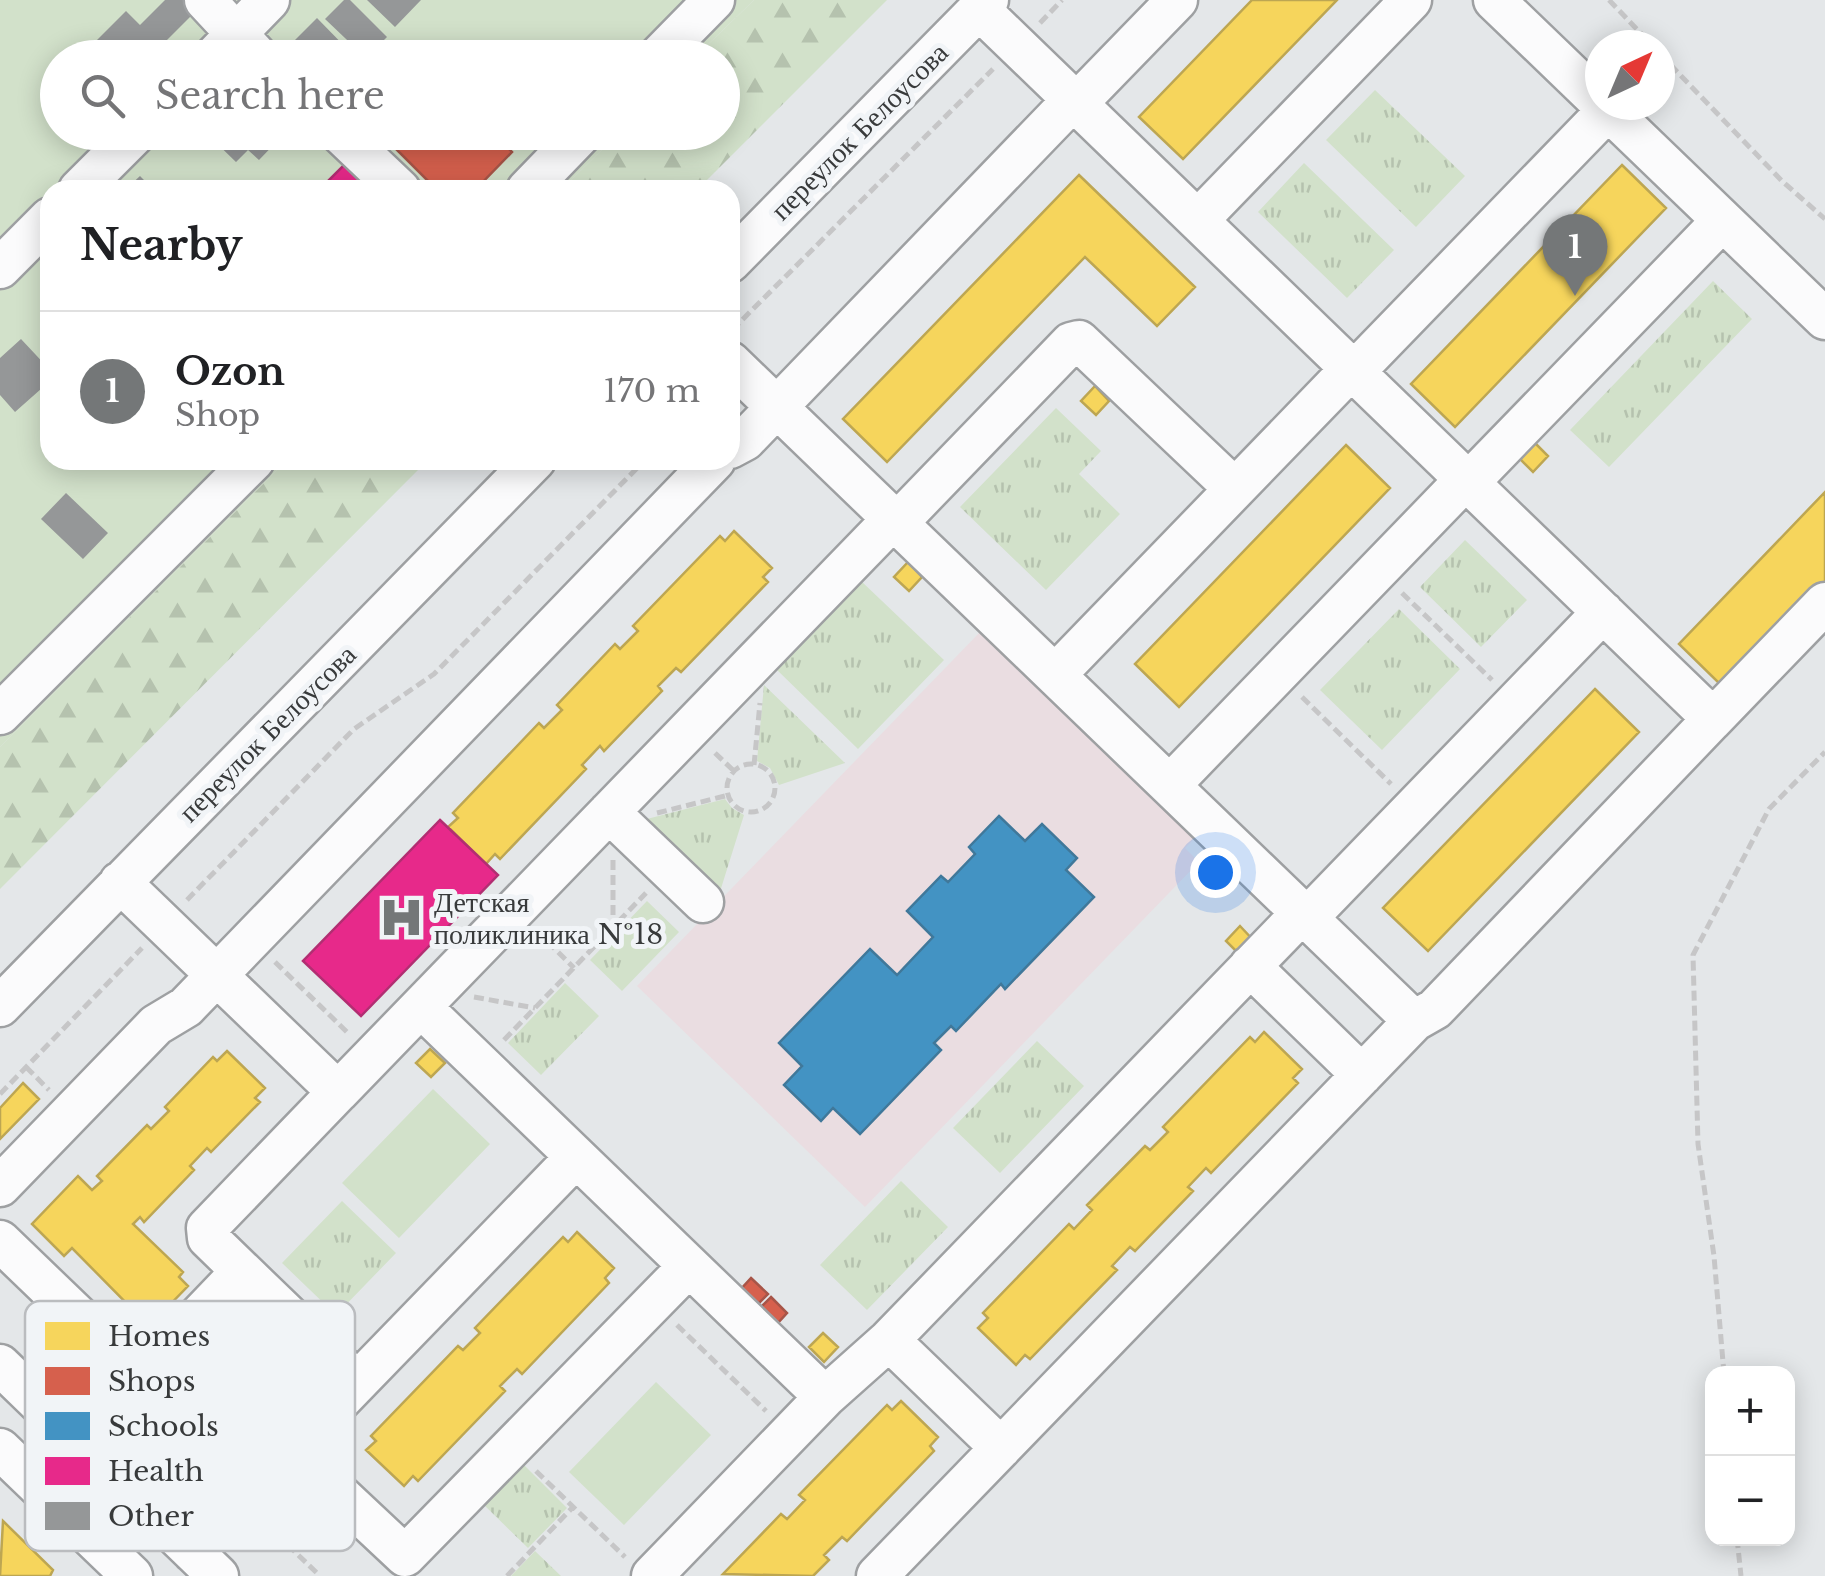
<!DOCTYPE html>
<meta charset="utf-8">
<style>
:root{--surface:#fff;--page:#f6f6f6;--text:#202124;--muted:#757577;--line:#e0e0e0;--accent:#747778}
body{margin:0;font-family:"Libre Baskerville",serif;background:var(--page);color:var(--text)}
.controls{position:absolute;right:30px;bottom:30px;display:grid;overflow:hidden;border-radius:20px;box-shadow:0 5px 25px #0003}
.controls button{width:90px;height:90px;display:grid;place-items:center;padding:0;border:0;border-bottom:2px solid var(--line);background:var(--surface);color:var(--text);font:50px sans-serif}
.compass{position:absolute;left:1585px;top:30px;width:90px;height:90px;border-radius:50%;background:var(--surface);box-shadow:0 5px 25px #0003;rotate:44deg}
.you{position:absolute;left:1215px;top:872px;width:35px;height:35px;margin:-25px;border:8px solid #fff;border-radius:50%;background:#1a73e8;box-shadow:0 0 0 15px #1a73e833}
.badge{display:grid;place-items:center;width:65px;height:65px;border-radius:50%;background:var(--accent);color:#fff;font-size:32px;font-weight:700}
.pin{position:absolute;translate:-50% -82px;filter:drop-shadow(0 2px 5px #0008)}
.pin::after{content:'';position:absolute;top:52px;width:35px;height:30px;background:inherit;clip-path:polygon(0 0,100% 0,50% 100%)}
.list{margin:0;padding:0;list-style:none}
h2{display:flex;justify-content:space-between;align-items:center;height:130px;margin:0;padding:0 40px;font-size:42px}
h2 small{font-size:32px;font-weight:400;color:var(--muted)}
.list li{display:grid;grid-template-columns:65px 1fr auto;gap:30px;align-items:center;box-sizing:border-box;height:160px;padding:0 40px;border-top:2px solid var(--line)}
.list b{display:block;font-size:38px;white-space:nowrap}
.list p{margin:0;font-size:32px;white-space:nowrap;color:var(--muted)}
.list em{font-size:32px;font-style:normal;color:var(--muted)}
.icon{flex:none;width:55px;height:55px;fill:none;stroke:currentColor;stroke-width:2;stroke-linecap:round;stroke-linejoin:round}
.map{position:relative;flex:none;width:1825px;height:1576px;overflow:hidden}
.search{position:absolute;background:var(--surface);box-shadow:0 5px 25px #0003;left:40px;top:40px;width:700px;height:110px;display:flex;align-items:center;gap:25px;box-sizing:border-box;padding:0 35px;border-radius:55px;color:var(--muted);font-size:38px}
.panel{position:absolute;background:var(--surface);box-shadow:0 5px 25px #0003;left:40px;top:180px;width:700px;height:290px;border-radius:30px}
.map>svg:first-child{display:block}
</style>
<div class="map">
<svg width="1825" height="1576" viewBox="0 0 1825 1576">
<defs>
<pattern id="forest-firs" width="22" height="20" patternUnits="userSpaceOnUse" patternTransform="scale(2.5)"><rect width="22" height="20" fill="#d2e1ca"/><path d="M5 1l3.5 6h-7zM16 11l3.5 6h-7z" fill="#b5c2ae"/></pattern>
<pattern id="park-tufts" width="24" height="20" patternUnits="userSpaceOnUse" patternTransform="scale(2.5)"><rect width="24" height="20" fill="#d2e1ca"/><path d="M3 7l-1-3M5 7V3M7 7l1-3M15 17l-1-3M17 17v-4M19 17l1-3" fill="none" stroke="#b5c2ae"/></pattern>
</defs>
<rect width="100%" height="100%" fill="#e4e7e9"/>
<path fill="#eadde1" d="M982,630l214,207 -11,11 14,14 -334,345 -228,-221z"/>
<path fill="#d2e1ca" d="M0,0h754l-59,57 -637,1v74l561,1 -58,57h-511v270h237l-287,287z
M433,1089l57,55 -91,94 -57,-55z
M656,1382l55,53 -87,90 -55,-53z"/>
<path fill="url(#forest-firs)" d="M754,0h133l-190,190h-136l58,-57 103,-1v-74l-27,-1z
M287,460h141l-428,429v-142z"/>
<path fill="url(#park-tufts)" d="M1375,90l90,86 -49,51 -90,-87z
M1304,163l90,87 -47,48 -89,-86z
M1713,281l39,38 -143,148 -39,-37z
M1056,408l45,43 -22,23 41,40 -74,76 -86,-83z
M1465,540l62,60 -46,47 -61,-60z
M860,580l84,80 -86,89 -83,-81z
M1399,609l61,60 -78,81 -62,-60z
M764,685l81,78 -66,22 -9,-17 -13,-7z
M725,799l7,9 12,7 -26,83 -79,-77z
M647,901l32,31 -57,59 -32,-31z
M565,983l34,33 -58,59 -33,-32z
M1037,1041l47,45 -84,87 -47,-45z
M901,1181l47,46 -81,83 -47,-45z
M342,1201l54,52 -60,62 -54,-52z
M522,1463l45,45 -39,40 -45,-44z
M535,1551l26,25h-50z"/>
<path fill="#f6d55c" stroke="#bda652" stroke-width="2.5" d="M1252,0h85l-154,159 -44,-42z
M1622,165l44,43 -211,219 -44,-43z
M1079,175l116,112 -38,39 -72,-69 -198,205 -44,-43z
M1095,386l14,15 -13,14 -15,-14z
M1534,442l14,14 -15,16 -14,-14z
M1346,445l44,43 -211,219 -44,-43z
M1825,492v89l-102,106 -44,-43z
M734,531l38,37 -9,9 5,5 -87,90 -5,-4 -18,18 4,5 -58,60 -4,-5 -18,19 4,4 -86,90 -5,-5 -9,10 -38,-37 10,-9 -5,-5 86,-90 5,5 18,-18 -5,-5 58,-61 5,5 18,-18 -5,-5 87,-90 5,5z
M908,562l14,15 -13,14 -15,-14z
M1595,689l44,43 -211,219 -45,-43z
M1240,926l14,15 -14,14 -14,-14z
M1264,1032l38,37 -9,9 5,5 -87,90 -5,-5 -18,19 5,4 -58,60 -5,-4 -18,19 5,4 -87,89 -5,-4 -9,10 -38,-37 10,-10 -5,-5 86,-89 5,5 18,-19 -5,-5 58,-59 5,4 18,-18 -5,-5 87,-90 5,5z
M430,1049l15,14 -14,14 -15,-14z
M227,1051l38,37 -10,10 5,4 -49,50 -4,-4 -17,18 4,4 -50,52 -4,-5 -7,7 50,48 -4,5 9,9 -35,36 -10,-10 -4,4 -67,-68 -8,8 -32,-32 46,-48 14,14 10,-9 -5,-5 50,-51 4,4 18,-18 -4,-4 48,-50 4,4z
M23,1083l16,16 -39,40v-31z
M577,1232l37,36 -9,10 4,5 -87,91 -5,-5 -17,17 5,5 -87,90 -5,-5 -9,10 -38,-36 10,-9 -5,-5 87,-90 5,4 17,-17 -5,-5 88,-91 5,5z
M823,1333l15,14 -14,15 -15,-15z
M901,1401l37,36 -8,9 4,5 -87,90 -5,-4 -18,18 5,5 -16,16 -90,-2 58,-60 6,5 18,-19 -6,-5 88,-90 5,5z
M3,1521l50,49 -3,6h-50z"/>
<path fill="#d6604d" stroke="#a75548" stroke-width="2.5" d="M385,132h108l19,20 -37,38h-38l-55,-55z
M751,1278l17,16 -11,11 -16,-16z
M771,1297l16,16 -10,11 -17,-16z"/>
<path fill="#4393c3" stroke="#40789a" stroke-width="2.5" d="M999,816l26,25 17,-17 35,34 -11,12 28,27 -89,92 -4,-5 -45,47 -5,-5 -17,17 7,7 -81,84 -27,-26 -12,13 -37,-36 18,-19 -23,-23 91,-94 27,26 36,-38 -26,-26 34,-35 7,6 27,-28 -6,-7z"/>
<path fill="#e7298a" stroke="#b22e72" stroke-width="2.5" d="M350,159l30,31h-61z
M440,820l58,55 -137,141 -58,-55z"/>
<path fill="#959798" d="M165,0h19l11,12 -46,46h-48l-11,-11 36,-36 14,14z
M344,0h6l37,37 -21,21 -41,-39z
M367,0h54l-26,27z
M317,18l39,40h-67l-6,-6z
M524,45l14,13h-26z
M205,132h81l-27,28 -11,-10 -12,12z
M140,176l14,14h-29z
M21,339l29,31v11l-35,31 -15,-17v-37z
M66,493l42,40 -25,26 -42,-40z"/>
<g fill="none" stroke-linecap="round" stroke-linejoin="round">
<defs>
<path id="minor" d="M205,0l54,58
M1494,0l106,102
M979,9l728,704 4,8 -276,288 -21,12
M213,58l56,-58
M657,58l57,-58
M1077,103l100,-103
M1603,105l222,214
M339,132l61,58
M79,190l58,-58
M527,190l56,-58
M1198,220l213,-220
M730,262l258,-262
M0,268l50,-50
M730,362l684,659 -537,555
M1354,372l254,-262
M730,448l15,-8 328,-340
M1469,482l253,-261
M898,522l173,-179 8,-2 156,148
M1056,674l295,-305
M0,714l254,-254
M1711,721l114,-118
M1170,785l296,-306
M609,812l94,90
M120,882l218,210 556,-574
M1307,918l296,-306
M1250,966l112,109
M0,1006l535,-546
M421,1007l404,390
M0,1186l156,-161 30,-18 529,-547
M0,1241l133,128 7,3 7,-2 95,-99 -34,-33 -1,-10 131,-136
M242,1271l115,111
M889,1340l112,108
M0,1365l218,211
M0,1449l132,127
M292,1450l113,106 284,-290
M193,1552l383,-395
M652,1576l173,-179 64,-57 413,-427"/>
</defs>
<use href="#minor" stroke="#9ea0a2" stroke-width="45"/>
<path stroke="#c6c6c7" stroke-width="5" stroke-dasharray="10 5" stroke-linecap="butt" d="M1609,0l43,45
M1040,23l22,-23
M1660,54l122,127 43,38
M732,330l261,-261
M1402,593l90,87
M1302,697l89,87
M715,753l19,18
M727 788a24 24 0 1 1 48 0a24 24 0 1 1-48 0Z
M754,765l6,-62
M657,813l72,-18
M613,860v64
M187,900l167,-171 80,-55 211,-214
M537,931l37,37
M275,962l75,73
M474,997l61,11
M504,1040l142,-147
M26,1067l23,23
M0,1094l142,-146
M677,1325l89,86
M1724,1374l-10,-118 -16,-112 -5,-189 76,-146 56,-57
M536,1471l89,86
M266,1524l54,52
M1737,1538l4,38
M507,1576l66,-69"/>
<use href="#minor" stroke="#fbfbfc" stroke-width="40"/>
</g>
<defs>
<symbol id="hospital-bare" viewBox="-9 -9 18 18"><path d="M-5-5h3v3.5h4V-5h3V5h-3V1.5h-4V5h-3Z" fill="#747778" stroke="#f1f4f7" stroke-width="2.5" paint-order="stroke"/></symbol>
</defs>
<g fill-rule="evenodd">
<use href="#hospital-bare" x="370" y="886" width="63" height="63"/>
</g>
<g text-anchor="middle" stroke-width="10" stroke-linejoin="round" paint-order="stroke">
<g font-size="28" fill="#383a3b" stroke="#f1f4f7">
<text transform="translate(859 131) rotate(-45)" y="10">переулок Белоусова</text>
<text transform="translate(267 733) rotate(-45)" y="10">переулок Белоусова</text>
</g>
<g font-size="28" fill="#383a3b" stroke="#f1f4f7" text-anchor="start">
<text x="434" y="912">Детская<tspan x="434" dy="32">поликлиника №18</tspan></text>
</g>
</g>
<rect x="25" y="1301" width="330" height="250" rx="15" fill="#f1f4f7" stroke="#babcbf" stroke-width="2.5"/>
<rect x="45" y="1322" width="45" height="28" fill="#f6d55c"/>
<rect x="45" y="1367" width="45" height="28" fill="#d6604d"/>
<rect x="45" y="1412" width="45" height="28" fill="#4393c3"/>
<rect x="45" y="1457" width="45" height="28" fill="#e7298a"/>
<rect x="45" y="1502" width="45" height="28" fill="#959798"/>
<g font-size="28" fill="#383a3b">
<text x="108" y="1346">Homes</text>
<text x="108" y="1391">Shops</text>
<text x="108" y="1436">Schools</text>
<text x="108" y="1481">Health</text>
<text x="108" y="1526">Other</text>
</g>
</svg>
<div class="controls">
<button>+</button>
<button>−</button>
</div>
<svg class="compass" viewBox="-18 -18 36 36"><path d="M0-13l5 13h-10z" fill="#e53935"/><path d="M0 13l5-13h-10z" fill="#757577"/></svg>
<div class="you"></div>
<div class="pin badge" style="left:1575px;top:296px">1</div>
<div class="search"><svg class="icon" aria-label="search" viewBox="0 0 24 24"><circle cx="10" cy="10" r="6"/><path d="M15 15l6 6"/></svg>Search here</div>
<section class="panel">
<h2>Nearby<small></small></h2>
<ul class="list">
<li><span class="badge">1</span><div><b>Ozon</b><p>Shop</p></div><em>170 m</em></li>
</ul>
</section>
</div>
